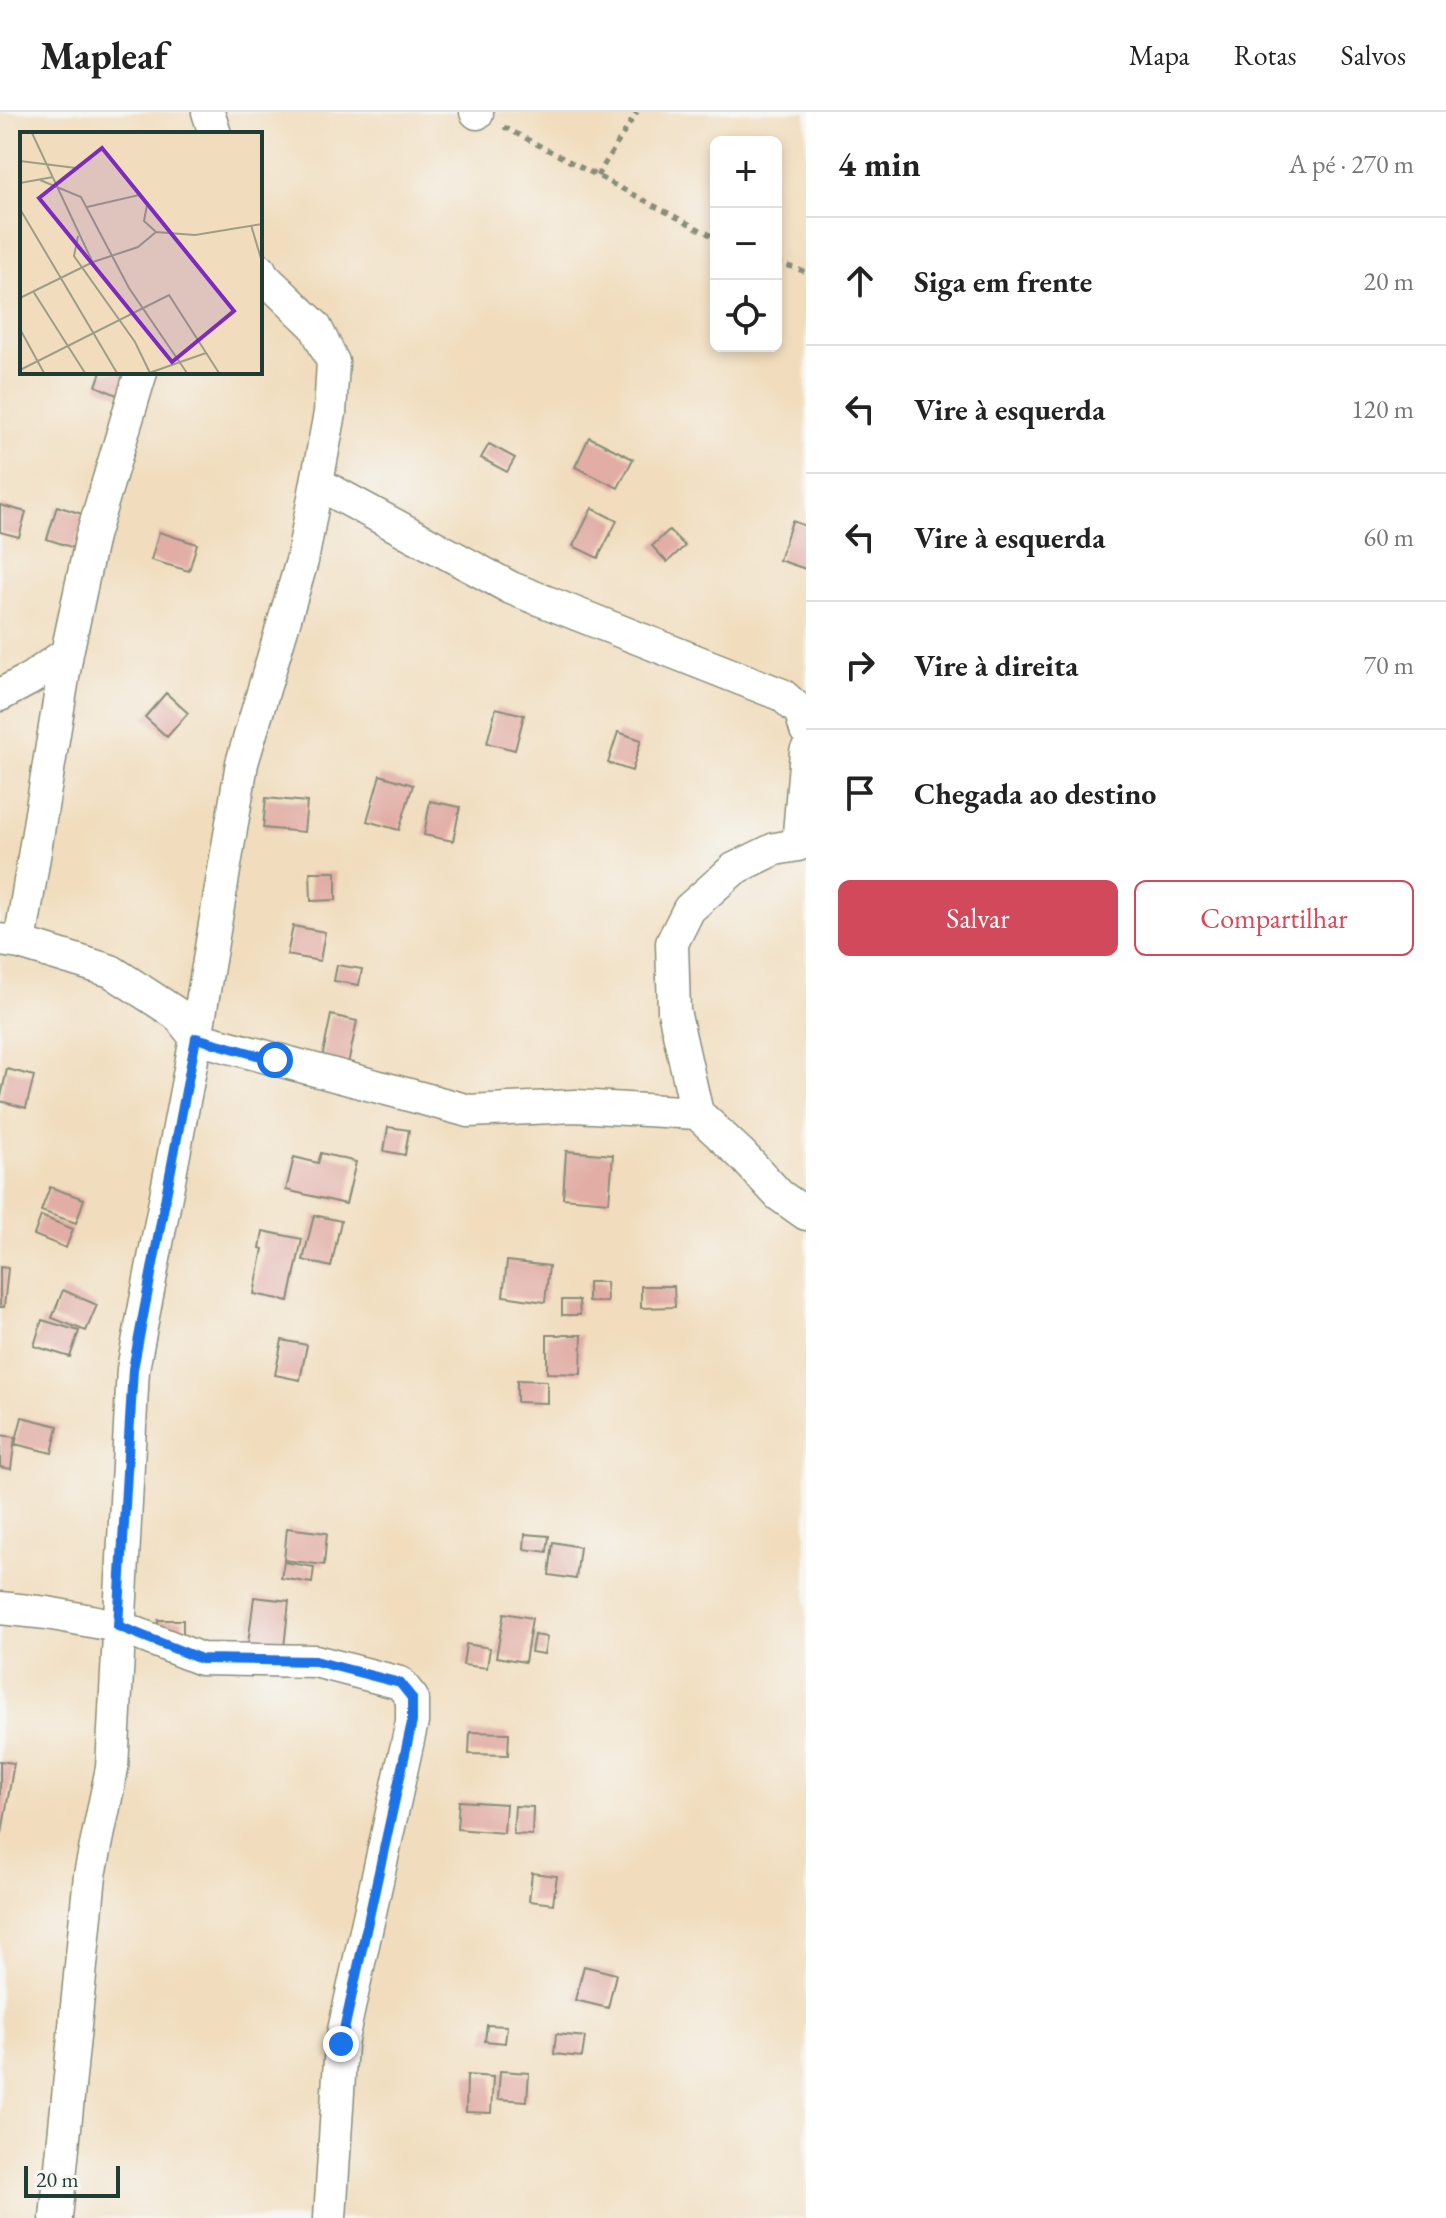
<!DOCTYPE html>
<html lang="pt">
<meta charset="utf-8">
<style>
:root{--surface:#fff;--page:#f2f2f2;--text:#222;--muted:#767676;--line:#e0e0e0;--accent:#d1495b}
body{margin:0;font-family:"EB Garamond",serif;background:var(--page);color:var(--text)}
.controls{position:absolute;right:24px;top:24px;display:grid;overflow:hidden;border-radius:12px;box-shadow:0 4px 12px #0003}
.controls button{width:72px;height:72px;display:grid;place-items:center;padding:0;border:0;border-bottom:2px solid var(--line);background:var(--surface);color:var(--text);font:40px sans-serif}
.scale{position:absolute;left:24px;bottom:20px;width:96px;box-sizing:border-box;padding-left:8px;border:4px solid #1f3d34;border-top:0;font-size:22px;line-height:28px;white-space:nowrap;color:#1f3d34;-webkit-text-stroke:6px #f6f6f2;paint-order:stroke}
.stop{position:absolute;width:24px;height:24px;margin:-18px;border:6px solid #1a73e8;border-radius:50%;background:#fff}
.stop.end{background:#1a73e8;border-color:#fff;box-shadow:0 2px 8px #0008}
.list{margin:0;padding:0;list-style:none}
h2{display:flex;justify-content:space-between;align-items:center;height:104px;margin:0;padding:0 32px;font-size:34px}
h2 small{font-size:26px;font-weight:400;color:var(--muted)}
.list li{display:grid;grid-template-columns:52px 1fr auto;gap:24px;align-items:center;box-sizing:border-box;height:128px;padding:0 32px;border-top:2px solid var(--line)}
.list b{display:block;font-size:30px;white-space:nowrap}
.list em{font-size:26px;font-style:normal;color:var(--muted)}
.actions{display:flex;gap:16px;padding:24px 32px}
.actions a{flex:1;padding:18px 0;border:2px solid var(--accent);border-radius:12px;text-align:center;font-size:28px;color:var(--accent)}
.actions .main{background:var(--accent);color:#fff}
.icon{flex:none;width:44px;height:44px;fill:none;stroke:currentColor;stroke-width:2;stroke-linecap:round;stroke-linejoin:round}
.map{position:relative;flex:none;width:806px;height:2106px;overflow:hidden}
header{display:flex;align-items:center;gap:48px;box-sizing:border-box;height:112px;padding:0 40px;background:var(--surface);border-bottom:2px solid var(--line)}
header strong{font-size:38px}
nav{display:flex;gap:44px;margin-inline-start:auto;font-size:28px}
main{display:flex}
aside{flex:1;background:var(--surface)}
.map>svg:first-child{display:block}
</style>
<header>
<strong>Mapleaf</strong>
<nav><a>Mapa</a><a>Rotas</a><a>Salvos</a></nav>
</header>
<main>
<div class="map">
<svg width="806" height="2106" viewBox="0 0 806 2106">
<rect width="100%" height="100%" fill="#f6f6f2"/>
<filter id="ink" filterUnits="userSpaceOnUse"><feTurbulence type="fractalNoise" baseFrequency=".0125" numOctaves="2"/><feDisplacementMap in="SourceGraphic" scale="16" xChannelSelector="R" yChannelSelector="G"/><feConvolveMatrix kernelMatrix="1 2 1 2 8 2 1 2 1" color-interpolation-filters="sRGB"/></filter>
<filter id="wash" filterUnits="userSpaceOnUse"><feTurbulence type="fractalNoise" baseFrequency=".006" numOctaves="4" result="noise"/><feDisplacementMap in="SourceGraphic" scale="32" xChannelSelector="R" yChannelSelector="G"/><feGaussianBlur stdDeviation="1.8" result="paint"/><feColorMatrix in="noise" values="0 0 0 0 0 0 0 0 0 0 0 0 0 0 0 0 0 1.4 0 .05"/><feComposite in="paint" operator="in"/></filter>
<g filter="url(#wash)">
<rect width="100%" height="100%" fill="#f1ddbe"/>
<g id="blocks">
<path fill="#e1ada5" d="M101,260h27l-9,24 -23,-10z
M589,325l44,22 -15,29 -43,-21z
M489,332l26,14 -8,14 -26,-14z
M0,393l26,7 -7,25 -19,-5z
M57,394l28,9 -11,33 -27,-9z
M592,396l25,13 -19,37 -25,-12z
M792,409l14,5v43l-27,-9z
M669,418l16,16 -18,16 -15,-16z
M159,420l38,12 -8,27 -38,-11z
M166,581l22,20 -21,24 -22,-20z
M496,596l28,7 -9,35 -28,-7z
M618,620l23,8 -9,31 -24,-8z
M380,663l33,10 -14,45 -32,-9z
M266,686l41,4 -3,30 -41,-4z
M430,689l30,6 -7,34 -29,-6z
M310,760h26v28l-25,1z
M293,814l32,6 -5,29 -33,-6z
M337,853l25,4 -3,16 -25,-4z
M331,903l26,6 -9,43 -26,-6z
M7,957l27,7 -8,32 -26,-7z
M388,1015l21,3 -4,25 -21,-4z
M566,1039l47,4 -4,47 -46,-4z
M321,1041l35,9 -10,42 -60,-14 8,-33 24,6z
M50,1075l34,12 -8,24 -35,-12z
M314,1103l27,6 -10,46 -28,-7z
M41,1104l32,13 -7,19 -32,-13z
M263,1119l39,8 -13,62 -35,-7 9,-45 -3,-1z
M507,1149l42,5 -4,36 -42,-6z
M0,1155l8,1 -4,39h-4z
M588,1170h18l1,20h-19z
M641,1174h33l1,21 -34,1z
M63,1178l34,15 -11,26 -34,-13z
M562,1188h17l1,15h-18z
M42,1208l37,11 -9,26 -36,-11z
M547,1223h35l-1,39 -34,-1z
M282,1228l25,5 -7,35 -25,-5z
M517,1268l30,1v22l-30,-1z
M22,1305l36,9 -6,27 -37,-9z
M0,1323l15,2 -4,32 -11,-2z
M287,1416l40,5 -3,32 -40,-5z
M525,1422l24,2 -2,16 -23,-3z
M553,1430l27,5 -4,32 -27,-4z
M284,1450l30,5 -2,16 -31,-5z
M254,1485l35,4 -5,47 -36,-4z
M504,1501l28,5 -7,44 -29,-5z
M158,1508h25v23l-26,-1z
M534,1523l13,2 -3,17 -13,-2z
M466,1532l24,4 -3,20 -24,-3z
M470,1620l39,1 -1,22 -39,-1z
M0,1649l14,2 -12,70h-2z
M459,1689l47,3 -2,29 -47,-4z
M515,1694l18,1 -1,28 -19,-1z
M532,1761l25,3 -4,28 -24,-3z
M584,1854l32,8 -8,34 -33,-8z
M487,1913l20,1 -2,17 -20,-2z
M556,1922l29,3 -3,20 -28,-3z
M500,1959l29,2 -2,28 -29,-2z
M467,1963l26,2 -2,36 -25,-1z"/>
</g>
</g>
<g filter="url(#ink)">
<use href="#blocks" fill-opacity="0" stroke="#888d79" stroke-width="2"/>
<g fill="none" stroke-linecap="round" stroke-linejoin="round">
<defs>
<path id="minor" d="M208,0l7,22
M476,0l1,1
M317,371l194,105 271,107 19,17 5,18
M0,583l30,-16 37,-26
M0,828l20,3 91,28 66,43 19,24 273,73 106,-5 122,7 46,43 36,39 27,19
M20,831l47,-290 25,-117 49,-164
M697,1001l-23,-102 -2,-68 17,-34 45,-40 41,-20 23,-4 8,-93
M0,1496l47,5 71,13 83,33 114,2 85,22 12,15v24l-71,322 -11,174
M56,2106l34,-343 22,-107 21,-399 63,-331 46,-275 60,-202 28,-148 3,-51 -18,-36 -52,-50 -3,-6"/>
</defs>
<use href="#minor" stroke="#888d79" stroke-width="35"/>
<path stroke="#888d79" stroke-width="5" stroke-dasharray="6 6" stroke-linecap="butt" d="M504,15l212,111
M597,64l40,-64
M776,150l30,10"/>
<use href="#minor" stroke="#fff" stroke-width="32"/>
</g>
</g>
<g fill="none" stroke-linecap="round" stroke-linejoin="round" filter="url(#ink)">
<path stroke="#1a73e8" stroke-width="10" d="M275,948l-79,-22 -63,331 -15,257 83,33 114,2 85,22 12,15v24l-71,322"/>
</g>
<g transform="translate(20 20)">
<rect width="242" height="242" fill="#f1ddbe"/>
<path fill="none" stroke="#9d9d87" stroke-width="2" d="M12,1l60,128M0,29l56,7M20,48l41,17 48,91 58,85M0,51l33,-6M67,75l52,-12 8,10 -3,16 12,11M0,77l97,164M231,93l11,37M58,104l-4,20 61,86 15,31M13,159l52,82M0,166l73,-36 45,-15 18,-15 39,3 67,-11M0,197l24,44M0,238l149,-75 50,78M129,241l57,-20"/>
<path fill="#7b2cbf" fill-opacity="0.15" stroke="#7b2cbf" stroke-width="4" d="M82,16l132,163 -62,51 -133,-164z"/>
<rect width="242" height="242" fill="none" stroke="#1f3d34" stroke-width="4"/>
</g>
</svg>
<div class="controls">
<button>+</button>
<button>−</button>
<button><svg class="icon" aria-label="locate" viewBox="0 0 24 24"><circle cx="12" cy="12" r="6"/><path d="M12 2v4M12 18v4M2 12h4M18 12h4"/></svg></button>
</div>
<div class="scale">20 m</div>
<div class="stop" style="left:275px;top:948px"></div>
<div class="stop end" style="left:341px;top:1932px"></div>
</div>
<aside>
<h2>4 min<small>A pé · 270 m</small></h2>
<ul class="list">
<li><svg class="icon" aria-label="ahead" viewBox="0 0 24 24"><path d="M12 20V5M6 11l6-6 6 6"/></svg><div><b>Siga em frente</b></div><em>20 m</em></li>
<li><svg class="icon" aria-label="left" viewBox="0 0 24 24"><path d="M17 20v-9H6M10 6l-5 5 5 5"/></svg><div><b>Vire à esquerda</b></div><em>120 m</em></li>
<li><svg class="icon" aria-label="left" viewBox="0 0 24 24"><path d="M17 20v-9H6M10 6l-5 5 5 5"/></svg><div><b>Vire à esquerda</b></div><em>60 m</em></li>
<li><svg class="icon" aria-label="right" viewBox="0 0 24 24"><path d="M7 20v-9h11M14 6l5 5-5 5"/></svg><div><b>Vire à direita</b></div><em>70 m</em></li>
<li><svg class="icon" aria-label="arrive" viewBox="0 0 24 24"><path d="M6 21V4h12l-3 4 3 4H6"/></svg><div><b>Chegada ao destino</b></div></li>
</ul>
<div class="actions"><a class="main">Salvar</a><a>Compartilhar</a></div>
</aside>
</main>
